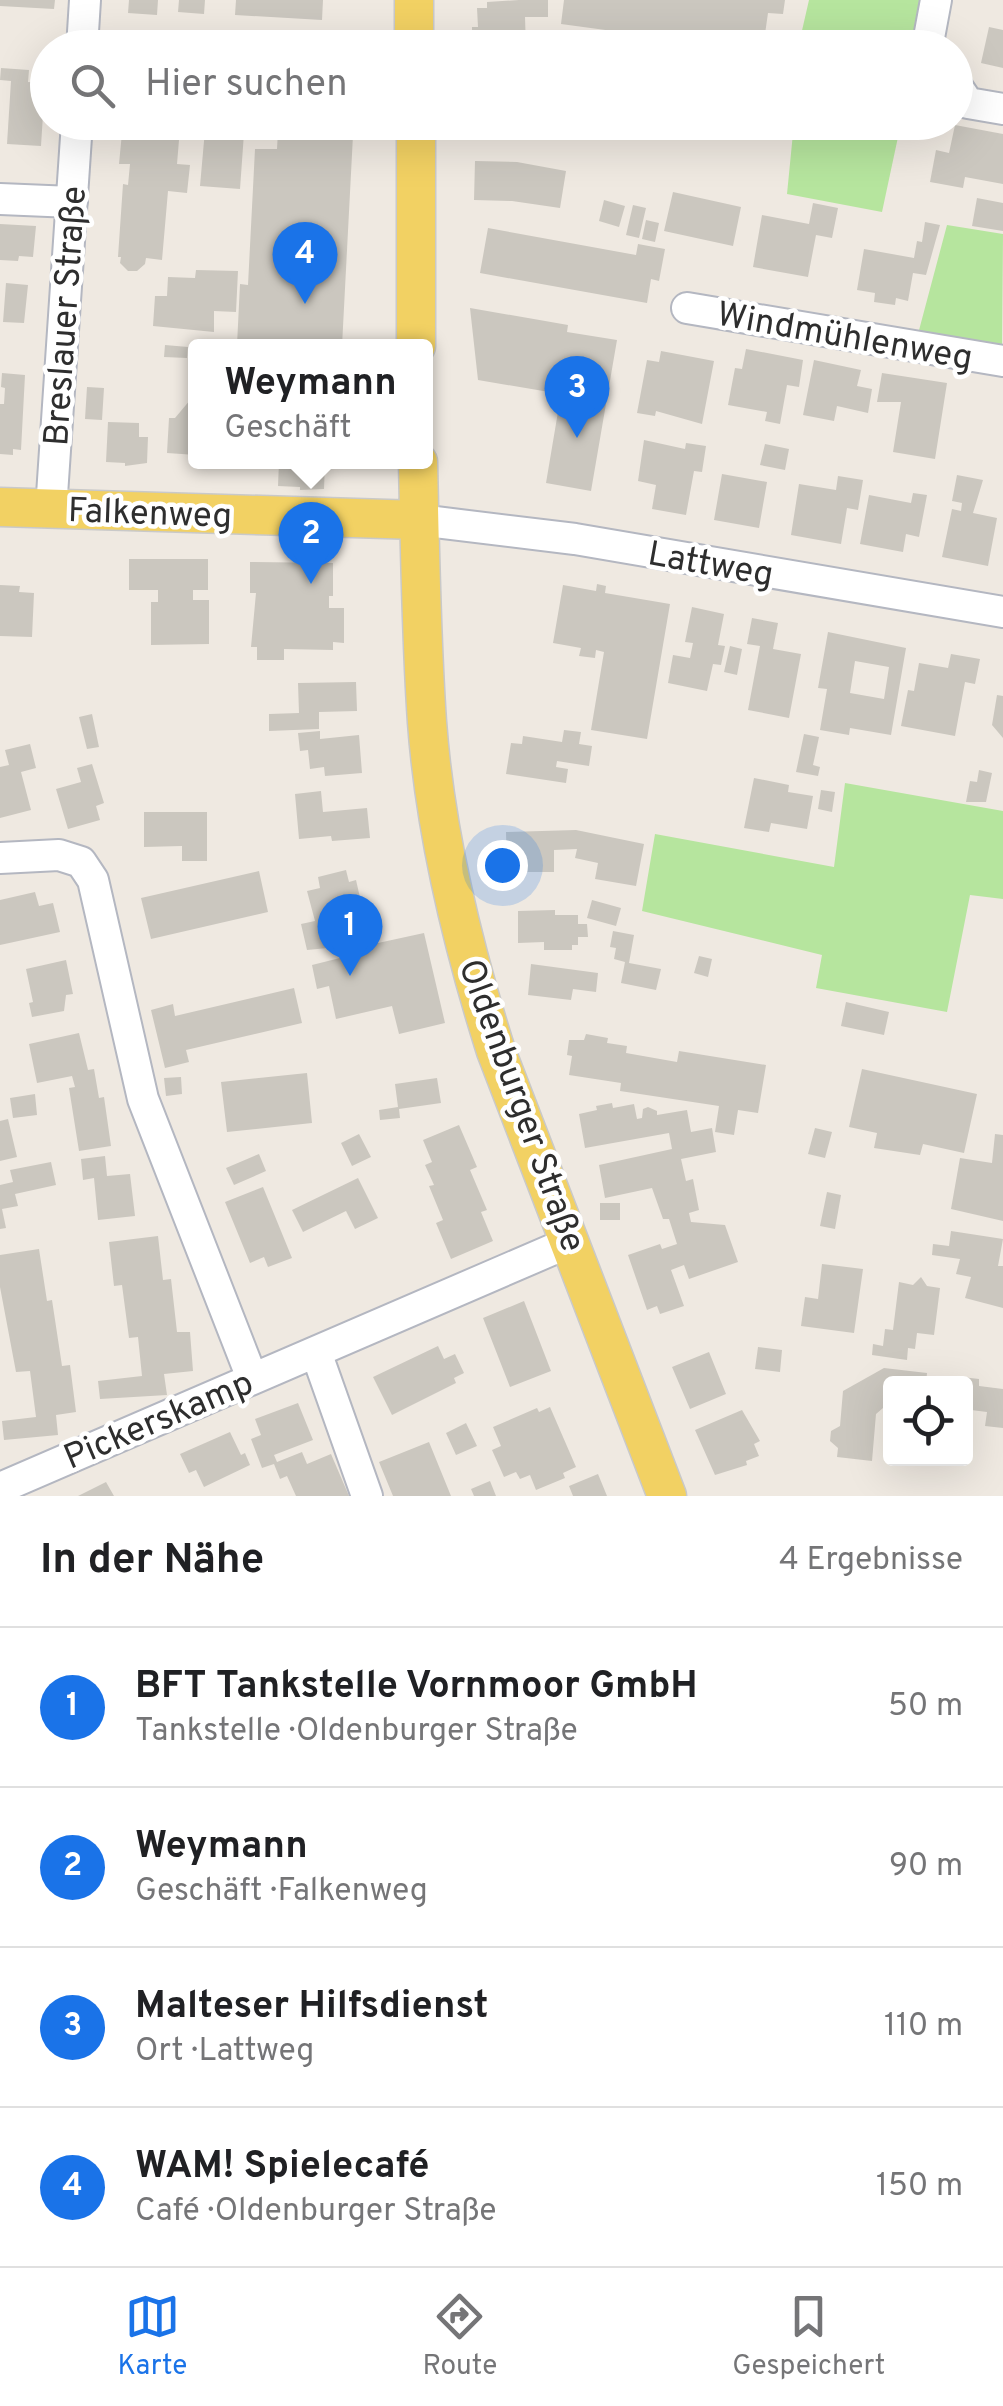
<!DOCTYPE html>
<html lang="de">
<meta charset="utf-8">
<style>
:root{--surface:#fff;--page:#f2f2f2;--text:#202124;--muted:#757577;--line:#e0e0e0;--accent:#1a73e8}
body{margin:0;font-family:Overpass,sans-serif;background:var(--page);color:var(--text)}
.controls{position:absolute;right:30px;bottom:30px;display:grid;overflow:hidden;border-radius:10px;box-shadow:0 10px 40px #0002}
.controls button{width:90px;height:90px;display:grid;place-items:center;padding:0;border:0;border-bottom:2px solid var(--line);background:var(--surface);color:var(--text);font:50px sans-serif}
.you{position:absolute;left:502px;top:865px;width:35px;height:35px;margin:-25px;border:8px solid #fff;border-radius:50%;background:#1a73e8;box-shadow:0 0 0 15px #1a73e833}
.badge{display:grid;place-items:center;width:65px;height:65px;border-radius:50%;background:var(--accent);color:#fff;font-size:32px;font-weight:700}
.pin{position:absolute;translate:-50% -82px;filter:drop-shadow(0 2px 5px #0008)}
.pin::after{content:'';position:absolute;top:52px;width:35px;height:30px;background:inherit;clip-path:polygon(0 0,100% 0,50% 100%)}
.popup{position:absolute;left:188px;top:339px;width:245px;height:130px;box-sizing:border-box;display:grid;place-content:center;border-radius:10px;background:var(--surface);filter:drop-shadow(0 2px 8px #0005);font-size:32px;white-space:nowrap;color:var(--muted)}
.popup b{font-size:38px;color:var(--text)}
.popup::after{content:'';position:absolute;left:50%;top:100%;margin-left:-20px;border:20px solid transparent;border-top-color:var(--surface)}
.list{margin:0;padding:0;list-style:none}
h2{display:flex;justify-content:space-between;align-items:center;height:130px;margin:0;padding:0 40px;font-size:42px}
h2 small{font-size:32px;font-weight:400;color:var(--muted)}
.list li{display:grid;grid-template-columns:65px 1fr auto;gap:30px;align-items:center;box-sizing:border-box;height:160px;padding:0 40px;border-top:2px solid var(--line)}
.list b{display:block;font-size:38px;white-space:nowrap}
.list p{margin:0;font-size:32px;white-space:nowrap;color:var(--muted)}
.list em{font-size:32px;font-style:normal;color:var(--muted)}
.icon{flex:none;width:55px;height:55px;fill:none;stroke:currentColor;stroke-width:2;stroke-linecap:round;stroke-linejoin:round}
.map{position:relative;flex:none;width:1003px;height:1496px;overflow:hidden}
.search{position:absolute;background:var(--surface);box-shadow:0 10px 40px #0002;left:30px;right:30px;top:30px;height:110px;display:flex;align-items:center;gap:25px;box-sizing:border-box;padding:0 35px;border-radius:55px;color:var(--muted);font-size:38px}
.sheet{height:770px;background:var(--surface)}
nav{display:flex;justify-content:space-around;align-items:center;box-sizing:border-box;height:140px;border-top:2px solid var(--line);background:var(--surface);font-size:28px;color:var(--muted)}
nav a{display:grid;justify-items:center;gap:5px}
nav .on{color:var(--accent)}
.map>svg:first-child{display:block}
</style>
<div class="map">
<svg width="1003" height="1496" viewBox="0 0 1003 1496">
<rect width="100%" height="100%" fill="#efe9e1"/>
<path fill="#b6e59e" d="M809,0h114l-8,47 -117,1z
M794,123h107l-19,89 -95,-18z
M947,225l56,9 -1,114 -84,-14z
M845,783l158,28v88l-33,-4 -23,117 -131,-24 6,-33 -180,-44 13,-77 179,33z"/>
<path fill="#cbc7bf" fill-rule="evenodd" d="M0,0h55l-1,9 -54,-3z
M129,0h29l-1,15 -29,-2z
M179,0h26l-1,14 -26,-2z
M236,0h87l-1,20 -87,-5z
M519,0h29v17h-23l1,31h-29v-4h-20v-5h-5v-12h6l-1,-19h10v-6z
M564,0h221l-2,14 -15,-1 -5,35h-129l1,-14 -74,-10z
M989,27l14,3v38l-22,-5z
M137,31l68,5 -1,12h-68z
M1,68l28,2 -1,12 17,1 -4,63 -34,-2 4,-63 -11,-1z
M123,122h30l-1,16 27,2 -2,24 13,1 -3,28 -19,-2 -6,69 -16,-2 -1,6 -8,7h-9l-8,-8 1,-6h-3l5,-73 5,1 2,-21h-11z
M955,125l48,9v50l-38,-7 -2,11 -33,-6 6,-32 13,3z
M205,130l39,3 -4,56 -40,-3z
M278,131l75,4 -11,211 -105,-1 3,-61 8,1 7,-136h22z
M475,161l42,1 49,9 -6,37 -48,-7 -38,-1z
M673,192l68,15 -8,39 -69,-15z
M977,198l26,5v28l-31,-5z
M604,200l21,6 -6,21 -20,-6z
M813,203l25,5 -6,30 -16,-3 -8,42 -55,-10 9,-52 47,9z
M633,205l13,3 -7,30 -13,-3z
M646,220l13,3 -4,19 -13,-3z
M925,222l15,3 -14,50 -13,-2 -5,28 -12,-3 -1,7 -21,-3 1,-9 -18,-3 7,-41 50,9 3,-17 5,1z
M0,224l36,2 -3,31 -14,-1 -1,5 -18,-1z
M488,228l148,27 2,-11 27,5 -6,32 -8,-2 -4,24 -167,-30z
M196,270l42,1 -2,41 -22,-1v21l-61,-6 2,-30h12l1,-19 27,1z
M6,283l22,2 -4,38 -21,-1z
M470,308l98,17 -1,7 50,8 -26,151 -45,-8 15,-89 -83,-14z
M165,345l23,2 -1,11 -23,-1z
M746,349l57,11 -4,27 -12,-2 -7,39 -15,-3 2,-9 -39,-7 7,-37 7,1z
M661,351l53,10 -12,63 -46,-13 -1,5 -18,-3 10,-53 12,2z
M814,360l47,10 -4,16 15,3 -4,24 -31,-7 -3,15 -31,-6z
M2,373l23,2 -4,75 -8,-1v6l-13,-1v-50h4l1,-16 -4,-1z
M882,373l65,10 -12,76 -42,-7 8,-50h-24z
M87,387l17,1 -2,32 -17,-1z
M196,393v62l-29,-2 2,-35h6z
M108,422l31,1v14h9l-1,26 -22,3v-3l-19,-1z
M644,440l41,9 1,-6 20,3 -4,26 -8,-1 -8,44 -34,-6 4,-24 -18,-4z
M765,444l24,5 -4,21 -25,-5z
M279,462h46l-1,27 -24,1v-3l-22,-1z
M722,474l45,8 -8,46 -45,-8z
M957,475l26,5 -10,33 24,5 -9,48 -46,-9 10,-48 9,2 1,-8 -10,-2z
M838,476l25,4 -5,30 -11,-2 -6,36 -50,-9 8,-51 37,6z
M913,493l14,2 -8,42 -13,-3 -3,18 -43,-8 9,-49 42,8z
M129,559h79v31h-15v10h16v44l-58,1v-43h7v-12h-29z
M250,562l83,1v33h-4v12h15v35l-11,-1v8l-49,-1v11h-27v-13h-6l5,-54h-6z
M597,584l9,2 -1,7 65,11 -23,135 -56,-9 13,-78 -8,-2 -1,8 -16,-2 2,-8 -28,-5 10,-58 33,6z
M0,585l20,1 -1,6 15,1 -2,44 -32,-1z
M692,607l32,7 -6,31 7,1 -4,19 -8,-1 -6,27 -39,-8 5,-28 17,3 3,-15 -8,-1z
M752,618l26,5 -5,26 28,5 -12,64 -41,-8 12,-64 -13,-2z
M828,632l78,16 -15,87 -41,-7 -1,7 -29,-5 7,-41 -9,-1zM855,661l34,6 -5,32 -34,-6z
M730,646l12,3 -5,26 -13,-3z
M951,654l29,5 -5,25 -10,-2 -10,54 -54,-10 7,-36 6,1 5,-28 29,5z
M356,682l1,29 -38,1v17l-50,2v-17l30,-1 -1,-30z
M997,695l6,1v42l-11,-13z
M92,714l7,33 -12,2 -8,-32z
M564,730l17,2 -2,12 13,2 -3,20 -32,-5 -1,6 12,2 -2,14 -60,-9 5,-31 11,1 1,-8 39,6z
M320,731v8l39,-4 3,38 -37,3 -1,-9 -14,2 -2,-19 -8,1 -2,-18z
M804,734l15,3 -6,28 7,2 -2,9 -22,-4z
M30,744l6,24 -15,4 10,38 -31,8v-51l9,-2 -4,-15z
M92,764l12,39 -8,3 4,14 -32,9 -12,-40 25,-7 -4,-14z
M979,770l13,3 -6,29h-20l4,-21 7,1z
M754,778l35,7 -1,7 25,4 -6,33 -36,-6 -2,9 -25,-4z
M821,790l14,2 -3,20 -14,-3z
M321,791l2,21 44,-4 3,30 -38,3 -1,-5 -32,3 -4,-45z
M144,812h63v49h-25v-15l-38,1z
M576,830l68,14 -8,42 -41,-7 3,-16 -23,-5 2,-9 -23,1v22h-47l-1,-40z
M346,870l3,12 7,-2 12,53 7,-1 3,11 46,-10 21,90 -46,11 -7,-28 -56,13 -7,-33 -12,3 -5,-24 28,-7 -2,-11 -31,3 -6,-26 14,-3 -8,-30 13,-3 -2,-11z
M259,871l9,41 -117,27 -10,-41z
M35,892l4,14 14,-3 7,29 -60,13v-45z
M592,900l29,8 -5,18 -29,-8z
M555,910v5h23v9h9l1,13h-10v8h-6v5h-28v-8l-26,1v-32z
M613,931l21,4 -5,28 32,6 -5,21 -35,-7 4,-21 -11,-3 2,-11 -6,-1z
M699,956l13,3 -4,18 -14,-4z
M66,960l7,34 -7,1 -2,16 -32,6 -3,-14 4,-1 -7,-33z
M531,964l67,9 -2,19 -23,-3 -2,11 -43,-5z
M294,988l8,35 -116,27 3,12 -24,6 -14,-58 22,-6 2,12z
M846,1002l43,10 -5,23 -43,-9z
M79,1033l9,37 6,-1 5,29 5,-1 7,49 -32,5 -10,-63 6,-1 -3,-11 -35,7 -8,-39z
M586,1034l22,4 -1,5 20,3 -1,7 51,9 2,-11 87,14 -8,48 -20,-3 -4,25 -19,-3 4,-26 -99,-15 1,-8 -52,-8 3,-19 -5,-1 2,-15h15z
M862,1069l115,25 -13,59 -41,-9 -3,11 -46,-7 3,-15 -28,-6z
M307,1073l5,50 -85,9 -6,-50z
M181,1077l1,17 -16,2 -2,-18z
M437,1078l4,25 -42,6 1,9 -20,2 -1,-10 19,-3 -3,-23z
M35,1094l2,21 -24,3 -3,-20z
M612,1103l1,5 21,-4 3,15 5,-1 1,-9 5,-2 9,4v4l30,-5 4,22 21,-4 4,24 -35,7 5,22 7,-2 6,31 -10,3 2,9 34,3 13,37 -49,17 -5,-14 -13,5 13,36 -24,8 -3,-8 -10,4 -19,-55 32,-11 2,5 15,-5 -8,-25h-6l-11,-31 -47,10 -6,-33 73,-16 -3,-16 -84,15 -6,-34 18,-4 -1,-4z
M8,1119l9,38 -17,4v-40z
M459,1125l18,42 -7,3 17,40 -6,2 12,29 -42,18 -15,-36 7,-3 -14,-34 5,-1 -9,-20 7,-3 -9,-22z
M815,1128l17,4 -7,26 -17,-4z
M359,1134l12,23 -19,9 -11,-23z
M995,1134l8,1v86l-52,-12 9,-51 32,5z
M259,1154l7,17 -32,14 -8,-17z
M105,1156l2,20 23,-2 5,42 -37,4 -4,-42 -11,2 -2,-21z
M51,1162l5,23 -41,9 3,12 -16,3 4,19 -6,1v-44l13,-3 -3,-12z
M358,1178l20,40 -23,11 -9,-18 -43,21 -11,-22z
M263,1187l29,71 -24,9 -4,-10 -14,6 -25,-61z
M827,1192l14,3 -6,34 -15,-3z
M600,1203h20v17h-20z
M951,1231l52,8 -5,27h5v42l-38,-10 6,-21 -15,-3 4,-15 -28,-4 1,-11 16,2z
M158,1236l5,44 8,-1 6,53h13l3,39 -29,3 3,21 -67,4 -2,-18 44,-5 -4,-39 -9,1 -7,-53 -8,1 -5,-44z
M39,1249l8,52 5,-1 10,66 8,-1 6,47 -20,3 2,20 -54,5 -2,-19 34,-4 -6,-46 -14,1 -16,-85v-32z
M822,1264l41,5 -9,64 -53,-7 4,-29 13,2z
M921,1277l6,9 13,2 -6,47 -17,-2 -2,16 -7,-1 -1,12 -35,-5 1,-11 10,2 2,-17 8,1 6,-48 14,3z
M524,1301l27,70 -41,16 -27,-69z
M438,1346l6,13 11,-5 9,19 -10,5 2,5 -64,32 -19,-38z
M758,1347l24,3 -2,22 -25,-3z
M709,1352l17,42 -36,15 -18,-42z
M884,1368l43,5 -1,11h-36v18l-14,12 -4,47 -35,-4 1,-9 -8,-7 1,-10 9,-5 3,-35z
M953,1376l26,3v7l24,3v39l-18,-2 2,-14 -16,-2 1,-7h-6v-19h-14z
M298,1403l15,37 -39,15 3,7 25,-10 5,12 24,-10 18,42h-53l-9,-20 -7,3 -6,-15 -12,4 -11,-29 10,-4 -6,-16z
M550,1407l26,60 -13,6 2,5 -29,12 -6,-15 -10,4 -4,-7 -12,5 -12,-27 9,-4 -8,-19 44,-19 2,4z
M742,1410l18,31 -6,3 5,12 -13,5 1,4 -32,10 -20,-45z
M466,1423l11,23 -21,9 -10,-22z
M230,1432l11,23 4,-2 5,12 -46,22 -8,-17 -7,3 -9,-19z
M429,1442l22,54h-58l-14,-34z
M598,1474l9,22h-34l-4,-10z
M490,1481l6,15h-22l-3,-7z
M106,1482l8,14h-36z"/>
<g fill="none" stroke-linecap="round" stroke-linejoin="round">
<defs>
<path id="minor" d="M82,48l3,-48
M931,48l-3,-5 8,-43
M956,85l12,18 35,6
M0,199l72,3
M687,308l316,53
M51,510l26,-388
M419,520l156,19 428,73
M0,858l59,-3 22,7 12,18 50,219 109,279
M316,1352l51,144
M0,1488l570,-246"/>
<path id="major" d="M414,0v48
M416,122v224
M418,462c2,86 3,173 9,260 8,109 36,225 69,329l171,445
M0,507l419,13"/>
</defs>
<use href="#minor" stroke="#b4b7c1" stroke-width="34"/>
<use href="#major" stroke="#c9c9c9" stroke-width="41"/>
<use href="#minor" stroke="#fff" stroke-width="30"/>
<use href="#major" stroke="#f2d163" stroke-width="38"/>
</g>
<g text-anchor="middle" stroke-width="9" stroke-linejoin="round" paint-order="stroke">
<g font-size="35" fill="#2e2e2e" stroke="#fff">
<text transform="translate(64 316) rotate(-86)" y="12">Breslauer Straße</text>
<text transform="translate(845 335) rotate(10)" y="12">Windmühlenweg</text>
<text transform="translate(150 512) rotate(2)" y="12">Falkenweg</text>
<text transform="translate(711 563) rotate(10)" y="12">Lattweg</text>
<text transform="translate(523 1105) rotate(70)" y="12">Oldenburger Straße</text>
<text transform="translate(158 1419) rotate(-23)" y="12">Pickerskamp</text>
</g>
</g>
</svg>
<div class="controls">
<button><svg class="icon" aria-label="locate" viewBox="0 0 24 24"><circle cx="12" cy="12" r="6"/><path d="M12 2v4M12 18v4M2 12h4M18 12h4"/></svg></button>
</div>
<div class="you"></div>
<div class="pin badge" style="left:350px;top:976px">1</div>
<div class="pin badge" style="left:311px;top:584px">2</div>
<div class="popup"><b>Weymann</b>Geschäft</div>
<div class="pin badge" style="left:577px;top:438px">3</div>
<div class="pin badge" style="left:305px;top:304px">4</div>
<div class="search"><svg class="icon" aria-label="search" viewBox="0 0 24 24"><circle cx="10" cy="10" r="6"/><path d="M15 15l6 6"/></svg>Hier suchen</div>
</div>
<section class="sheet">
<h2>In der Nähe<small>4 Ergebnisse</small></h2>
<ul class="list">
<li><span class="badge">1</span><div><b>BFT Tankstelle Vornmoor GmbH</b><p>Tankstelle · Oldenburger Straße</p></div><em>50 m</em></li>
<li><span class="badge">2</span><div><b>Weymann</b><p>Geschäft · Falkenweg</p></div><em>90 m</em></li>
<li><span class="badge">3</span><div><b>Malteser Hilfsdienst</b><p>Ort · Lattweg</p></div><em>110 m</em></li>
<li><span class="badge">4</span><div><b>WAM! Spielecafé</b><p>Café · Oldenburger Straße</p></div><em>150 m</em></li>
</ul>
</section>
<nav>
<a class="on"><svg class="icon" aria-label="map" viewBox="0 0 24 24"><path d="M3 6l6-2 6 2 6-2v14l-6 2-6-2-6 2zM9 4v14M15 6v14"/></svg>Karte</a>
<a><svg class="icon" aria-label="directions" viewBox="0 0 24 24"><path d="M12 3l9 9-9 9-9-9zM9 14v-3h6M13 9l2 2-2 2"/></svg>Route</a>
<a><svg class="icon" aria-label="saved" viewBox="0 0 24 24"><path d="M7 4h10v16l-5-4-5 4z"/></svg>Gespeichert</a>
</nav>
